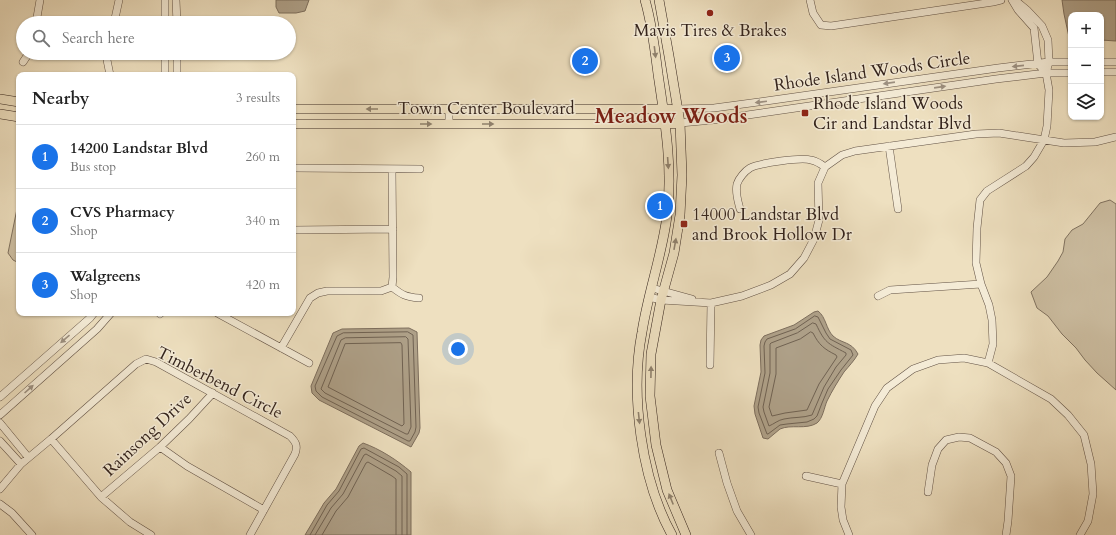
<!DOCTYPE html>
<meta charset="utf-8">
<style>
:root{--surface:#fff;--page:#f6f6f6;--text:#222;--muted:#767676;--line:#e0e0e0;--accent:#1a73e8}
body{margin:0;font-family:Cardo,serif;background:var(--page);color:var(--text)}
.controls{position:absolute;right:12px;top:12px;display:grid;overflow:hidden;border-radius:8px;box-shadow:0 1px 3px #0004}
.controls button{width:36px;height:36px;display:grid;place-items:center;padding:0;border:0;border-bottom:1px solid var(--line);background:var(--surface);color:var(--text);font:20px sans-serif}
.you{position:absolute;left:458px;top:349px;width:14px;height:14px;margin:-10px;border:3px solid #fff;border-radius:50%;background:#1a73e8;box-shadow:0 0 0 6px #1a73e833}
.badge{display:grid;place-items:center;width:26px;height:26px;border-radius:50%;background:var(--accent);color:#fff;font-size:13px;font-weight:700}
.pin{position:absolute;translate:-50% -50%;border:2px solid #fff;box-shadow:0 1px 4px #0006}
.list{margin:0;padding:0;list-style:none}
h2{display:flex;justify-content:space-between;align-items:center;height:52px;margin:0;padding:0 16px;font-size:17px}
h2 small{font-size:13px;font-weight:400;color:var(--muted)}
.list li{display:grid;grid-template-columns:26px 1fr auto;gap:12px;align-items:center;box-sizing:border-box;height:64px;padding:0 16px;border-top:1px solid var(--line)}
.list b{display:block;font-size:15px;white-space:nowrap}
.list p{margin:0;font-size:13px;white-space:nowrap;color:var(--muted)}
.list em{font-size:13px;font-style:normal;color:var(--muted)}
.icon{flex:none;width:22px;height:22px;fill:none;stroke:currentColor;stroke-width:2;stroke-linecap:round;stroke-linejoin:round}
.map{position:relative;flex:none;width:1116px;height:535px;overflow:hidden}
.search{position:absolute;background:var(--surface);box-shadow:0 1px 3px #0004;left:16px;top:16px;width:280px;height:44px;display:flex;align-items:center;gap:10px;box-sizing:border-box;padding:0 14px;border-radius:22px;color:var(--muted);font-size:15px}
.panel{position:absolute;background:var(--surface);box-shadow:0 1px 3px #0004;left:16px;top:72px;width:280px;height:244px;border-radius:8px}
.map>svg:first-child{display:block}
</style>
<div class="map">
<svg width="1116" height="535" viewBox="0 0 1116 535">
<rect width="100%" height="100%" fill="#eee0c0"/>
<filter id="stains"><feTurbulence type="fractalNoise" baseFrequency=".005" numOctaves="4"/><feColorMatrix values="0 0 0 0 .2 0 0 0 0 .09 0 0 0 0 .02 0 0 0 .5 -.17"/></filter>
<radialGradient id="worn" r=".72"><stop offset=".6" stop-color="#630" stop-opacity="0"/><stop offset="1" stop-color="#630" stop-opacity=".3"/></radialGradient>
<path fill="#cec0a4" stroke="#807260" d="M19,199v64l-6,-3 -5,-7z
M1110,200l6,4v186l-19,-17 -12,-13 -9,-12 -14,-14 -14,-18 -11,-8 -6,-16 16,-15 11,-16 5,-9 2,-13 7,-9 11,-6 17,-21z"/>
<path fill="#aea088" stroke="#7d6e5d" d="M276,0h33l-4,11 -9,2h-17l-3,-6z
M1062,0h54v41l-15,-1v-25h-30v23l-2,-1 -5,-23z
M818,311c8,6 8,18 15,25 9,8 18,5 25,18 -4,7 -9,12 -14,18 -6,9 -12,19 -17,29 -3,7 -4,17 -10,22 -11,7 -26,1 -37,6 -4,3 -8,7 -12,10l-5,-1 -8,-24 -1,-8 7,-34 -1,-27 1,-5 3,-4 30,-11 20,-13z
M409,328l8,4 3,96 -1,5 -8,14 -92,-47 -7,-7 -1,-7 22,-53 9,-4z
M363,443c17,6 34,17 48,29v63h-106l19,-32 12,-14 23,-43z"/>
<g fill="none" stroke-linecap="round" stroke-linejoin="round">
<path stroke="#706252" stroke-width="1" d="M815,316l3,1 8,16 4,6 21,11 2,5 -12,15 -13,19 -6,14 -5,13 -3,3 -7,3 -20,2 -7,1 -12,9h-1l-8,-21 -1,-6 7,-34 -1,-27 1,-4 2,-3 28,-10z
M813,323l3,1c9,19 11,19 30,29v2l-10,12 -12,20 -12,28c-9,3 -19,2 -28,4 -6,1 -10,5 -15,7l-5,-14 -1,-5 7,-34v-29l1,-1 26,-10z
M408,332l5,3 3,92 -1,5 -5,9h-2l-86,-44 -6,-6 -1,-5 22,-50 6,-3z
M811,332l2,1c6,12 11,16 23,22l1,2 -18,27 -12,26 -22,3 -13,3 -3,-9 7,-33v-26l24,-9z
M406,337l2,2 3,88 -3,7h-2l-81,-41 -4,-4 20,-49 4,-2z
M401,343l1,2 2,79 -2,2 -74,-39 17,-43z
M310,535l17,-30 12,-14 22,-42 3,-1 35,19 8,7v61
M315,535l16,-27 12,-14 21,-39 2,-1 30,17 6,5v59
M322,535l14,-24 12,-14 18,-34 2,-1 24,14 4,3v56"/>
<defs>
<path id="minor" d="M165,0v23
M176,0l1,23
M810,0l3,13 8,12 10,1 162,-24 8,-2
M1012,0l6,10 16,18 4,36 8,9
M36,23l4,-23
M114,23l5,-23
M109,53l-2,7 3,15
M165,53v22
M177,53v22
M23,62l6,-9
M1101,62h15
M1101,72h15
M449,109v15
M677,109l37,-1 52,-7 232,-33 51,-6h22
M680,123l33,-3 283,-41 50,-6h25
M889,146l9,63
M293,168l127,1
M740,209c-2,-8 -5,-16 -3,-25 2,-6 8,-13 13,-16 9,-5 52,-11 61,-8 5,1 10,4 14,7
M293,230l100,-1
M392,287l1,-10 -1,-108
M392,287c10,8 14,10 27,11
M652,288l40,11
M878,296l12,-6 91,-6
M649,297l12,3 50,3 31,-7 29,-11 19,-11 14,-16 10,-19 5,-19 -1,-37 7,-16 17,-12 13,-4 121,-17 23,-1 65,10 31,-1 21,-5
M217,313l92,50
M160,314l1,-1
M281,348l29,-50 8,-5 9,-2h54l11,-4
M988,363l5,-19 -1,-24 -3,-15 -8,-21 -5,-21 1,-35 3,-28 7,-9 39,-25 8,-9 10,-17 3,-14 2,-36 -3,-17 3,-11 -1,-22 -6,-14 -15,-16 -12,-10
M710,365l1,-62
M0,397l90,-79 4,-5
M0,415l97,-86 14,-16
M0,423l28,34
M51,439l50,58 29,25 21,13
M0,441l21,23
M160,447l27,19 77,44
M719,453l8,30 10,28 14,24
M806,476l36,8
M0,489l21,-25 30,-25 85,-75 10,-5 10,3 134,74c6,6 8,10 5,18l-45,81
M928,492l4,-27 6,-16 8,-9 13,-3 11,1 26,14 10,11 5,13 -3,45 -2,14
M101,497l59,-50 29,-28 24,-26
M0,504l12,9 20,22
M849,535l-6,-15 -2,-13 1,-23 33,-78 12,-18 26,-19 25,-9 26,-2 24,5 63,36 17,16 16,20 7,29 2,30 -5,27 -8,14"/>
<path id="major" d="M645,0c7,24 10,50 13,74 7,47 15,95 9,142 -5,39 -19,77 -25,116 -12,62 -1,147 30,203
M659,0l10,56 11,67 2,52 -2,40 -6,38 -13,47 -10,54 -1,42 6,49 11,45 19,45
M0,99l19,3
M293,109h377
M0,114l19,3
M293,124h372l15,-1"/>
</defs>
<use href="#minor" stroke="#625245" stroke-width="8"/>
<use href="#major" stroke="#33231c" stroke-width="10"/>
<use href="#minor" stroke="#f4ebd6" stroke-width="7"/>
<use href="#major" stroke="#eee0c0" stroke-width="9"/>
</g>
<defs><path id="oneway-solid" d="M-6-.8H1V-3.2L6.5 0L1 3.2V.8H-6Z"/></defs>
<g fill="#90826e">
<use href="#oneway-solid" transform="translate(655 52) rotate(83)"/>
<use href="#oneway-solid" transform="translate(372 109) rotate(180)"/>
<use href="#oneway-solid" transform="translate(426 124)"/>
<use href="#oneway-solid" transform="translate(488 124)"/>
<use href="#oneway-solid" transform="translate(668 163) rotate(86)"/>
<use href="#oneway-solid" transform="translate(675 244) rotate(-80)"/>
<use href="#oneway-solid" transform="translate(651 372) rotate(-89)"/>
<use href="#oneway-solid" transform="translate(639 418) rotate(84)"/>
<use href="#oneway-solid" transform="translate(671 499) rotate(-112)"/>
</g>
<g fill="#9d9182">
<use href="#oneway-solid" transform="translate(1018 66) rotate(174)"/>
<use href="#oneway-solid" transform="translate(889 83) rotate(172)"/>
<use href="#oneway-solid" transform="translate(940 87) rotate(-8)"/>
<use href="#oneway-solid" transform="translate(761 102) rotate(173)"/>
<use href="#oneway-solid" transform="translate(65 339) rotate(139)"/>
<use href="#oneway-solid" transform="translate(29 389) rotate(-42)"/>
</g>
<g fill="#8f2418" stroke="#f4ebd6" stroke-width="1.5">
<circle cx="710" cy="13" r="4"/>
<rect x="801" y="109" width="8" height="8" rx="2"/>
<rect x="680" y="220" width="8" height="8" rx="2"/>
</g>
<g text-anchor="middle" stroke-width="3" stroke-linejoin="round" paint-order="stroke">
<g font-size="17" fill="#33231c" stroke="#f4ebd6" text-anchor="start">
<text x="710" y="36" text-anchor="middle">Mavis Tires &amp; Brakes</text>
<text x="813" y="109">Rhode Island Woods<tspan x="813" dy="20">Cir and Landstar Blvd</tspan></text>
<text x="692" y="220">14000 Landstar Blvd<tspan x="692" dy="20">and Brook Hollow Dr</tspan></text>
</g>
<g font-size="17" fill="#33231c" stroke="#f4ebd6">
<text transform="translate(872 71) rotate(-8)" y="6">Rhode Island Woods Circle</text>
<text x="486" y="114">Town Center Boulevard</text>
<text transform="translate(220 382) rotate(27)" y="6">Timberbend Circle</text>
<text transform="translate(147 434) rotate(-43)" y="6">Rainsong Drive</text>
</g>
<g font-size="21" font-weight="bold" fill="#7a1f14" stroke="#f4ebd6">
<text x="671" y="123">Meadow Woods</text>
</g>
</g>
<rect width="100%" height="100%" filter="url(#stains)"/>
<rect width="100%" height="100%" fill="url(#worn)"/>
</svg>
<div class="controls">
<button>+</button>
<button>−</button>
<button><svg class="icon" aria-label="layers" viewBox="0 0 24 24"><path d="M12 4l9 5-9 5-9-5zM3 14l9 5 9-5"/></svg></button>
</div>
<div class="you"></div>
<div class="pin badge" style="left:660px;top:206px">1</div>
<div class="pin badge" style="left:585px;top:61px">2</div>
<div class="pin badge" style="left:727px;top:58px">3</div>
<div class="search"><svg class="icon" aria-label="search" viewBox="0 0 24 24"><circle cx="10" cy="10" r="6"/><path d="M15 15l6 6"/></svg>Search here</div>
<section class="panel">
<h2>Nearby<small>3 results</small></h2>
<ul class="list">
<li><span class="badge">1</span><div><b>14200 Landstar Blvd</b><p>Bus stop</p></div><em>260 m</em></li>
<li><span class="badge">2</span><div><b>CVS Pharmacy</b><p>Shop</p></div><em>340 m</em></li>
<li><span class="badge">3</span><div><b>Walgreens</b><p>Shop</p></div><em>420 m</em></li>
</ul>
</section>
</div>
